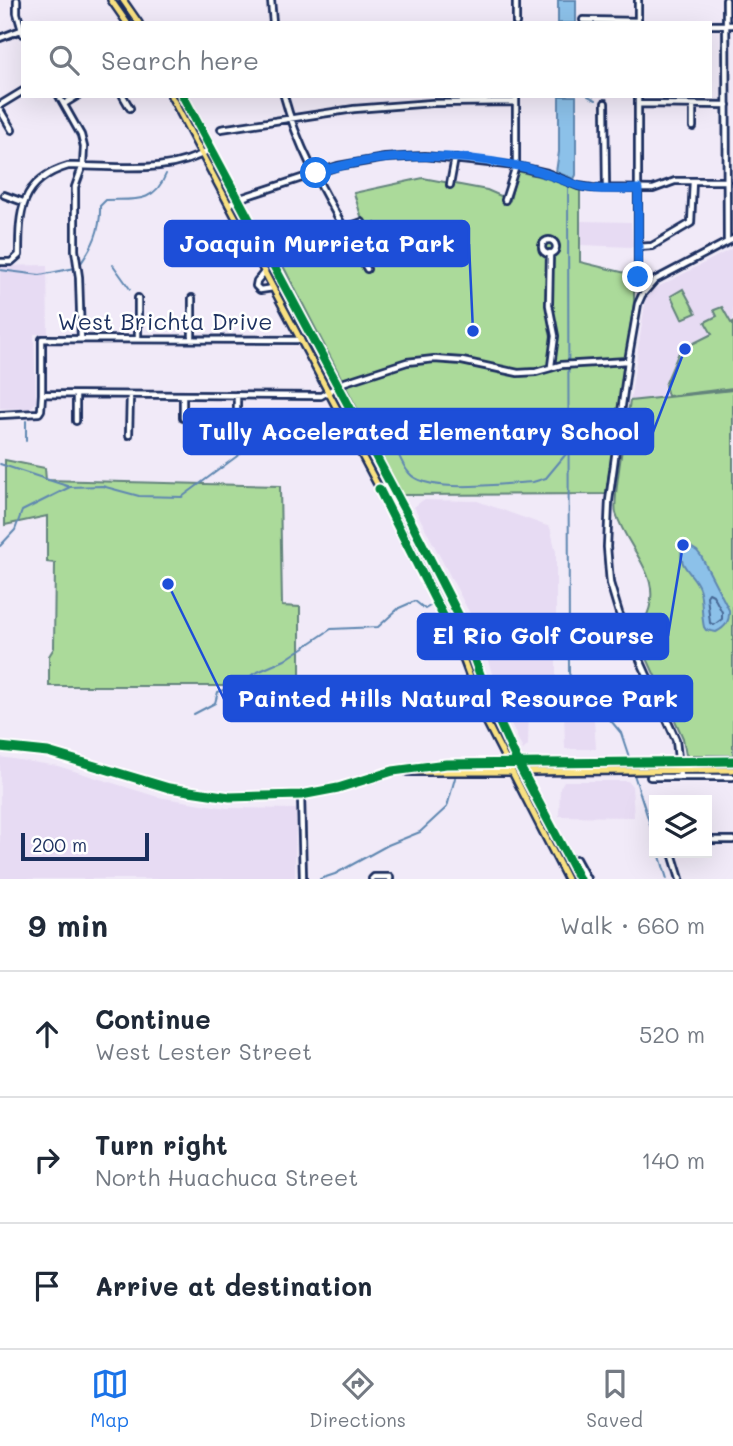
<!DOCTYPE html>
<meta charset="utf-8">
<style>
:root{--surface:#fff;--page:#f6f6f7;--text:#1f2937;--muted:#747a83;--line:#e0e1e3;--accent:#1a73e8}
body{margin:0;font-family:Mali,sans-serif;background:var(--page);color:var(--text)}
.controls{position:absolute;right:21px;bottom:21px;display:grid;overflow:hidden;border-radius:0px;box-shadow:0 7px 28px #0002}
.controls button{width:63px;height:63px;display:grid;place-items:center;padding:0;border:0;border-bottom:2px solid var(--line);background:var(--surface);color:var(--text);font:35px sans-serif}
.scale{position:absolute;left:21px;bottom:18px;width:128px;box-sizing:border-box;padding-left:7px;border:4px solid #1b2f5e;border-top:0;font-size:19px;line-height:24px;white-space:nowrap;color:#1b2f5e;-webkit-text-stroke:5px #fff;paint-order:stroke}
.stop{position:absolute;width:21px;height:21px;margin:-16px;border:5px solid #1a73e8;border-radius:50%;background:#fff}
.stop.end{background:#1a73e8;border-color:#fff;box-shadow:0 2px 7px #0008}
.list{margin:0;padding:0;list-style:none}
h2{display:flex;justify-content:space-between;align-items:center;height:91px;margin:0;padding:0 28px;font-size:30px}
h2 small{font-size:23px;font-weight:400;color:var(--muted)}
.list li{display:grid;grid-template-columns:46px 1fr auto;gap:21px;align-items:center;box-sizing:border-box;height:126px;padding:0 28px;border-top:2px solid var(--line)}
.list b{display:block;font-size:26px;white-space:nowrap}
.list p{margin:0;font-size:23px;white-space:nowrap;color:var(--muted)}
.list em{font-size:23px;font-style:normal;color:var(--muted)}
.icon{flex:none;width:38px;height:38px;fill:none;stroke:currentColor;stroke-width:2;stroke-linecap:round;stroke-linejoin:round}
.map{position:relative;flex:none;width:733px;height:879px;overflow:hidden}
.search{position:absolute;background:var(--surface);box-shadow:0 7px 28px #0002;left:21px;right:21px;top:21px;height:77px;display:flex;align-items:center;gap:18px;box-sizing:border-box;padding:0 24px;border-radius:0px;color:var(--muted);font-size:26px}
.sheet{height:469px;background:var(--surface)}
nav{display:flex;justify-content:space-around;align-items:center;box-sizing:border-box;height:98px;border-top:2px solid var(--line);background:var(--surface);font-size:19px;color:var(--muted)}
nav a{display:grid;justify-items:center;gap:4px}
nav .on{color:var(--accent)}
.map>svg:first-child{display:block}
</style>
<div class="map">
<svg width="733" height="879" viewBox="0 0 733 879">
<rect width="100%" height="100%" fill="#f1eaf8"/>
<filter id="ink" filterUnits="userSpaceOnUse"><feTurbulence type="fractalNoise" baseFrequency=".0143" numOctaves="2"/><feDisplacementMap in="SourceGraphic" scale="14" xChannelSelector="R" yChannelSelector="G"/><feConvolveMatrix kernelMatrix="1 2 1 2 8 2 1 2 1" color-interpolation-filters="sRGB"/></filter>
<g filter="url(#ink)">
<path fill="#e7dbf3" d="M579,221l52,1 2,25 -54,-2z
M733,248v142l-103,11 16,-103 8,-9z
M47,265l1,69h-14l2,68 -6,7 -30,-1v-142z
M423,500l54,1 73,26 6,25v125l8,15 30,28 2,29h-31l-1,-40h-35l-1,36 -5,5 -24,-53 -20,-66 -65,-124z
M0,757l58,9 100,31 69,11 69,1 -1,70h-295z
M564,781h64l4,5 2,31 -75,-1 1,-28z"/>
<path fill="#abda9a" stroke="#63847c" stroke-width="2" d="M517,171l29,7 34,12v72l54,13v27l-28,192 -204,1 -121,-233 25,-16 3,3h7l5,-5 22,-10 8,12 27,-7 -3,-16 -11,3 -10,-33 69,-15 64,12 23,10z
M683,289l13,24 -14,6 -11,-23z
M722,307l9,16 2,-1v66l-65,8 -3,-11 15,-35 32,-16 -7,-12 12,-6 -3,-6z
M733,390v365h-47l-3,-17 -51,-113 4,-4h8c24,-43 -17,-70 -28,-108 -4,-12 11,-94 14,-112z
M5,460l40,8 1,12 234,6 2,120 18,1v79h-251v-30l5,-8 1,-85 -8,-1v-46l-42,9z"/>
<path fill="#8cc1e9" stroke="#5f87b1" stroke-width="2" d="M558,0h18v23h-18z
M559,96h17v79l-2,4 -18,-7 3,-20z
M689,546l8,5 4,5 28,54c1,11 -3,17 -13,22l-10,-2 -2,-3c-3,-12 -1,-28 -5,-39 -5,-15 -22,-21 -17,-40z"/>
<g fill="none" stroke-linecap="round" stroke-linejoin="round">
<path stroke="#486996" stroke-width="2" d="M709,593l4,2 9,17v7l-8,6 -4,-2 -3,-27z"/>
<path stroke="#5f87b1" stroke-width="2" d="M588,96l8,4
M568,176l1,497 5,15 15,17 18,11 14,17 9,27
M113,265l17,24
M79,266c14,-20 22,-36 21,-60l6,-6c29,-1 48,4 60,-26
M0,270l40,5 35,-7
M26,421v20
M375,439h15c8,10 10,24 19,34 18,22 96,10 124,9l13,-4 20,-24
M0,464l70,23 32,-1 37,10 43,1 62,-46 63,-18 35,4
M0,546l15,-16 7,-19 48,-24
M194,714l21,-11 3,-11 8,-3 13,-1 14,-14 32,-14 46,-31 47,-2 21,-19 16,-7 10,8 5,-3
M631,765l23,72
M659,853l8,26
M320,879l15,-5 53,-29 32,-13 27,-25 8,-29"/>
<defs>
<path id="minor" d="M17,0v13l6,21
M271,0l2,23
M516,0v23
M726,0l1,242
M583,20l55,1
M638,22v-22
M710,25h23
M0,38l21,-8
M59,96l22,39 3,12 -1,18 -8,22v63l4,27 2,62
M123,96l7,12
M284,96c16,61 53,118 83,173
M638,96v181l9,10
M605,103l1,85
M64,104l13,-8
M638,104l89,1
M0,105l23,-14
M693,105v22
M0,110l12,20
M221,129l133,-20 78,-6 84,-1
M450,185l5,-27
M4,195l19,7
M505,200l11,-34v-70
M229,205l9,-6 100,-33 47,-8 40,-2 91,10 31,7 31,13 14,2 61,1 22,-8h52
M542 247a7 7 0 1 1 14 0a7 7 0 1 1-14 0Z
M310,241l52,-19
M638,247l14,-1 39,-23 2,-42
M550,253l-1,52 6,31 -4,30
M0,262h11l8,-7c0,-43 1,-75 49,-89 48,-1 100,10 143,-17
M265,271l-8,10 -1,5 4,4 13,-2
M138,339v-41
M192,339v-41
M42,394v-55l259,1
M76,395v26
M183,395v23
M237,395v22
M0,415l39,-2 2,-3 1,-16 279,2 24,-14 62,-20 27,-3 28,2 56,12 18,-1 25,-7 67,-4
M129,435l1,-40
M650,777h83
M680,777l-4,-37 -57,-127 -9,-30 -3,-36 2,-46 19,-140 10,-57 4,-9 13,-15 78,-41
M301,795l2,84
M707,840h26
M672,853l8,26
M576,859l11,20
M372,879l2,-2h16v2"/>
<path id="major" d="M111,0l16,23
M123,0l16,23
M171,96l230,433 53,105 33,89 80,156
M183,96l228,426 49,96 28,79 30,66 61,116
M0,747l48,5 121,36 61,9 71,-2 37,-7 55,-17 53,-7 287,-3
M407,772h105
M522,772l211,-2"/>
</defs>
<use href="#minor" stroke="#1b2f5e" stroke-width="10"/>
<use href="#major" stroke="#1b2f5e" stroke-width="10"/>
<use href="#minor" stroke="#fff" stroke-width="4.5"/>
<use href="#major" stroke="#f9e181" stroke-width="5"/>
<defs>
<path id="cycleway" d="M183,96l228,426 49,96 28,79 30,66 61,116
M379,489l79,156
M0,747l48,5 121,36 61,9 71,-2 37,-7 55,-17 53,-7 287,-3"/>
</defs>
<use href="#cycleway" stroke="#fff" stroke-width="13"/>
<use href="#cycleway" stroke="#00873e" stroke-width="9"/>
</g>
</g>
<g fill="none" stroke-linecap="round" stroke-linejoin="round" filter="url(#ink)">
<path stroke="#1a73e8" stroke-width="9" d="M316,173c65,-21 135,-20 202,-7 22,4 40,13 61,20 18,5 40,3 59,3v88"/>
</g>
<g text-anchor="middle" stroke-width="5" stroke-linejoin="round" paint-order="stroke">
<g font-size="23" fill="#1b2f5e" stroke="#fff">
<text x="165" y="330">West Brichta Drive</text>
</g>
</g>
<path fill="none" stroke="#1d4ed8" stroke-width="2.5" d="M473 331L469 244M685 349L653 432M683 545L668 636M168 584L224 699"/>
<g fill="#1d4ed8" stroke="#fff" stroke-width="2.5">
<circle cx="473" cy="331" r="7"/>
<circle cx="685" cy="349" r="7"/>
<circle cx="683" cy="545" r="7"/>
<circle cx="168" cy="584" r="7"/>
</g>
<g fill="#1d4ed8" stroke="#1d4ed8" stroke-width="2.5">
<rect x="165" y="221" width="304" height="45" rx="7"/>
<rect x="184" y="409" width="469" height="45" rx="7"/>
<rect x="418" y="614" width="250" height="45" rx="7"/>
<rect x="224" y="676" width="468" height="45" rx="7"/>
</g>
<g font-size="24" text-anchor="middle" font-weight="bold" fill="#fff">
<text x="317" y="252">Joaquin Murrieta Park</text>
<text x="419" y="440">Tully Accelerated Elementary School</text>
<text x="543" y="644">El Rio Golf Course</text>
<text x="458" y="707">Painted Hills Natural Resource Park</text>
</g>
</svg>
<div class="controls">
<button><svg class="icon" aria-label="layers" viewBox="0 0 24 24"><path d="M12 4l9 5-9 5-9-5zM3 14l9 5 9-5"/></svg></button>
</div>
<div class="scale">200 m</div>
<div class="stop" style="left:316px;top:173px"></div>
<div class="stop end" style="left:638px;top:277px"></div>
<div class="search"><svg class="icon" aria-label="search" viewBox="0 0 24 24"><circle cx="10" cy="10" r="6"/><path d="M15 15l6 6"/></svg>Search here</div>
</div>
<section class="sheet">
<h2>9 min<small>Walk · 660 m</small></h2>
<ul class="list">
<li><svg class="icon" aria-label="ahead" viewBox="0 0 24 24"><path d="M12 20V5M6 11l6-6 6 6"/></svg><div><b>Continue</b><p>West Lester Street</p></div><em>520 m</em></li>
<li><svg class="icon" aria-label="right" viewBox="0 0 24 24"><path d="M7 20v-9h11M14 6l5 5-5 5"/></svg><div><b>Turn right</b><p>North Huachuca Street</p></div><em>140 m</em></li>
<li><svg class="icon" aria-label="arrive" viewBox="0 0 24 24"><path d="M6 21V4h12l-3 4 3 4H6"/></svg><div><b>Arrive at destination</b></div></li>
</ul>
</section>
<nav>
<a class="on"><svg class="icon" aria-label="map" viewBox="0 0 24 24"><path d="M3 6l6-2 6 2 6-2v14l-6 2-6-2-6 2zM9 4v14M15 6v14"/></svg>Map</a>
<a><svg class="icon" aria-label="directions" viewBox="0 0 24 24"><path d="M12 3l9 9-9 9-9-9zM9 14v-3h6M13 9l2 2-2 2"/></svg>Directions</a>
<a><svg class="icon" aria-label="saved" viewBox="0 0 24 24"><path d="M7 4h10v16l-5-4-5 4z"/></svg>Saved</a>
</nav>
